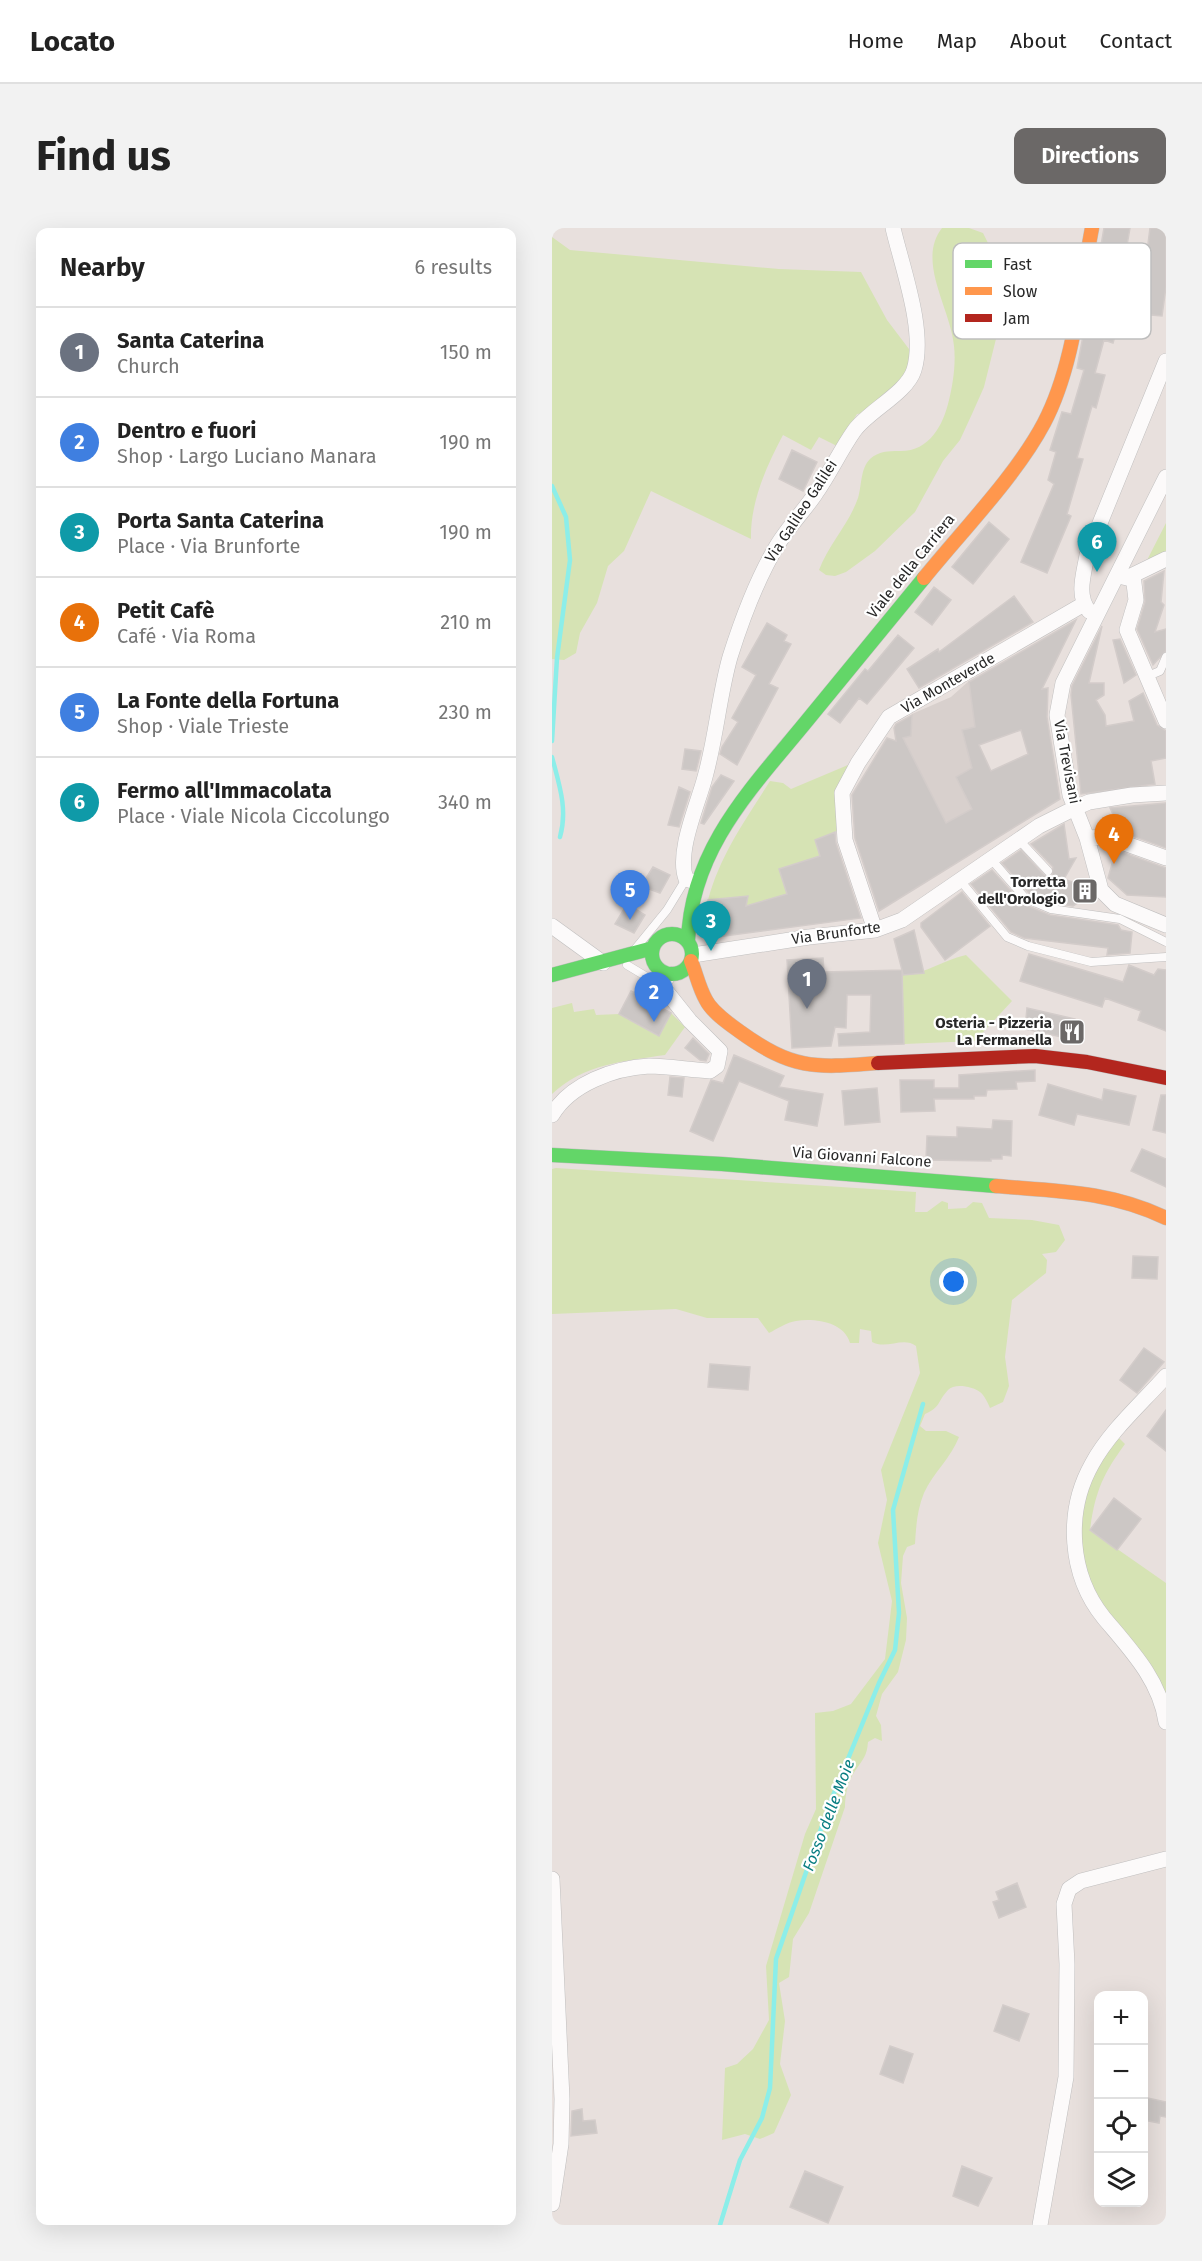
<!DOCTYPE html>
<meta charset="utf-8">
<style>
:root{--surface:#fff;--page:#f2f2f2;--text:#222;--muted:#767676;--line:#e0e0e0;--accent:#6b6867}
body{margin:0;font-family:"Fira Sans",sans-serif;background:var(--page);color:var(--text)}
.controls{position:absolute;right:18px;bottom:18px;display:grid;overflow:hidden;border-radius:12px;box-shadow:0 6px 24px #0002}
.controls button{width:54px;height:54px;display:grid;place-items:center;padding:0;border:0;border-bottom:2px solid var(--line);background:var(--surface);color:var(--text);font:30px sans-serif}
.you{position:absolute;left:402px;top:1054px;width:21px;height:21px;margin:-15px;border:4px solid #fff;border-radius:50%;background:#1a73e8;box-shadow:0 0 0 9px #1a73e833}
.badge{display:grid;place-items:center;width:39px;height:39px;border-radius:50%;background:var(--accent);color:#fff;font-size:20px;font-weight:700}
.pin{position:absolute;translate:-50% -50px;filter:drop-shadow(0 2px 3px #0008)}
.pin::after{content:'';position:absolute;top:32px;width:21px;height:18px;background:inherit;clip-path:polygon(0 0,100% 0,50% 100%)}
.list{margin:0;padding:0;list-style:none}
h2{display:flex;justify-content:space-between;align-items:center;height:78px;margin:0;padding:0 24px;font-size:26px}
h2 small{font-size:20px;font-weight:400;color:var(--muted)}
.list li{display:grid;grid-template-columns:39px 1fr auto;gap:18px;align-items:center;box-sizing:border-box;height:90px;padding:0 24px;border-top:2px solid var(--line)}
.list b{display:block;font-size:22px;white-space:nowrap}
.list p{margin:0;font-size:20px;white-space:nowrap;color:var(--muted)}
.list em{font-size:20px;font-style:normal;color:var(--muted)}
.icon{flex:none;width:33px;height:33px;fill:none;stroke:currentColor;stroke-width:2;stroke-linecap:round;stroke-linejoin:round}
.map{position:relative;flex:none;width:614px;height:1997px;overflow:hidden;border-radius:12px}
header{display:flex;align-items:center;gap:36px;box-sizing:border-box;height:84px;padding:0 30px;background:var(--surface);border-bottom:2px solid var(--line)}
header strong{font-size:28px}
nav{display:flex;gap:33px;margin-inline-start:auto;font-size:21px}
.intro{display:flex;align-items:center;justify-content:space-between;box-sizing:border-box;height:144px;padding:0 36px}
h1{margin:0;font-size:42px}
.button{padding:15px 27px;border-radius:12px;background:var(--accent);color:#fff;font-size:21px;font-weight:700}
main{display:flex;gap:36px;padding:0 36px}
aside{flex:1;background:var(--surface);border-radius:12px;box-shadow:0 6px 24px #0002}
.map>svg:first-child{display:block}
</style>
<header>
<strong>Locato</strong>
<nav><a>Home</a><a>Map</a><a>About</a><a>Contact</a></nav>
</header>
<div class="intro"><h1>Find us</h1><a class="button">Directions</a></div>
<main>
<aside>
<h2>Nearby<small>6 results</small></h2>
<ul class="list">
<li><span class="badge" style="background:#6b7280">1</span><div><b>Santa Caterina</b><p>Church</p></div><em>150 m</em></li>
<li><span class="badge" style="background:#3f7fe0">2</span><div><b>Dentro e fuori</b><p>Shop · Largo Luciano Manara</p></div><em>190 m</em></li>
<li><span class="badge" style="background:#0f9aa8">3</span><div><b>Porta Santa Caterina</b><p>Place · Via Brunforte</p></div><em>190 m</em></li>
<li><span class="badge" style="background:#e8710a">4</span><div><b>Petit Cafè</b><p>Café · Via Roma</p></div><em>210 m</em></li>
<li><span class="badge" style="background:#3f7fe0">5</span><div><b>La Fonte della Fortuna</b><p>Shop · Viale Trieste</p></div><em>230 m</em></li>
<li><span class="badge" style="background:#0f9aa8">6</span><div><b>Fermo all'Immacolata</b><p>Place · Viale Nicola Ciccolungo</p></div><em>340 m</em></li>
</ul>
</aside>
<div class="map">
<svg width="614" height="1997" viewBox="0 0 614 1997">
<rect width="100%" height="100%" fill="#e8e0dd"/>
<path fill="#d6e3b4" d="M390,0h27l14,5 5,10v11l25,16 7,12 -23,53 -13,52 -12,27 -12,26 -17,21 -28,51 -40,39 -29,21 -11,4 -9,-1 -7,-5c10,-26 30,-46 39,-72 4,-12 2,-29 12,-39 9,-8 18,-8 29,-8 30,1 44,-25 50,-51 4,-16 7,-37 5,-54 -3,-37 -38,-85 -12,-118z
M0,9l18,13 209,19 82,3 26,48 25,33 -1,15 -8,12 -39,33 -7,1 -20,32 -18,-9 -8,13 -28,-15c-17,32 -33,68 -32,104l-100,-48 -27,60 -16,15 -11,37 -17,30 -4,20 -12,7 -12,-1z
M614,295v33l-23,12z
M296,537l-10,26 -1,40 -22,9 15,50 -18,-31 -33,10 8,25 -41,12 1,-10 -39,4c12,-45 38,-81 62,-119l13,2 8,6z
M414,727l46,46 -37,40 -71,3 -2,-69c27,-2 38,-14 64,-20z
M20,775l2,9 20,-3 2,6 23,-1 39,22 13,-23 14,14 -20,28c-41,6 -81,9 -113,39v-86z
M4,940l360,24 -1,20h12l15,-11 6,2v6l18,-1 7,-6 9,1 7,15 43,2 27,5 6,15 -9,12 -14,2 5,6 -1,13 -34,27 -7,57 4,29 -6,16 -13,6c-2,-5 -6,-13 -10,-16 -8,-6 -26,-9 -32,-2 -11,12 -7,17 -23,24l-5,12 6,5h20l13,6c-8,21 -26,36 -35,56 -7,17 -8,34 -9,51l-8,3 -4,9 -2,27 6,35 -1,22 -8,32 -16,22 -6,22 5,9 1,16 -7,-3 -7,4c-1,14 -5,17 -13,29 -7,10 -10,24 -10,36l-36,106 -16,26 -4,38 -10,6 6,38 -5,43 11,31 -17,38 -14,6 -15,-5 -23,6 3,-72 12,-4 16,-15 16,-29 -3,-54 39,-132 11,-25 -1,-96 18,-2 18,-7 34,-45 7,-58 -14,-58 9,-43 -6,-30 39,-97 -4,-27c-13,-10 -29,4 -44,-4l-1,-11 -11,-2 -1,14h-9c-6,-21 -35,-25 -54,-22 -9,1 -19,8 -27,12l-11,-15h-51l-31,-9 -124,5v-145z
M564,1207l9,9c-22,30 -30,48 -35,86l76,53v122l-85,-132 -3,-23 7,-62z"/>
<path fill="#d8d0cd" d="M417,453l6,46 -13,4 10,37 -16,9 17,34 -27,12 -43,-85 8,-2 1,-22 39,-17z"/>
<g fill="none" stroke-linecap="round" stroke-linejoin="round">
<path stroke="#8ceee9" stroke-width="4.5" d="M0,258l14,31 4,43 -13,98 -5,83
M0,529c7,27 16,52 8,80
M168,1997l20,-65 22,-42 8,-30 6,-129 54,-156 49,-120 16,-33 4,-37 -6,-103 30,-106"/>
</g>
<path fill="#ccc7c5" stroke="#d3ccca" stroke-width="1.5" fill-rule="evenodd" d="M552,0h26l-14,81 6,2 -9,32 -9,-3 -9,33 10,2 -9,33 -4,-2 -15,52 6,1 -16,55 4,2 -24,57 -26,-11 33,-78 -6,-4 8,-28 -6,-2 12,-38 9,2 13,-44 -7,-2 6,-32 9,2 10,-39 -10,-2z
M598,0h16v59l-4,29 -23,-2z
M240,222l25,12 -14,29 -24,-12z
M437,294l20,17 -36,45 -21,-17z
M612,343l-3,31 3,3 -9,27 11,-3v22l-13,14 -16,-36 8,-27 -1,-21z
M382,359l17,13 -19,25 -17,-13z
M462,368l19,26 -114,66 -12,-19 31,-20 1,3z
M524,392l-34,69 6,-1 -1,29 13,82 -181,112 -24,-73 -3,-43 35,-57 9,3 -2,-13 2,-4 16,-9 -1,21 -8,2 43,85 26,-14 -16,-32 16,-9 -10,-38 13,-3 -6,-45zM469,502l7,24 -37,17 -12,-26z
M215,395l20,12 -3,6 7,3 -22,40 9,4 -41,77 -17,-11 2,-7 16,-25 -6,-4 24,-43 -14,-8z
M550,398l-13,57h15v12l-8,5 9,15 1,11 28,-5 -5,-20 14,-8 14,32 9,6v27l-15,3 4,23 -74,10 -10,-99 1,-9z
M346,407l16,13 -47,56 -8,-6 -19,25 -12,-9 37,-45 3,2z
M568,411l16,36 -12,8 -11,-43z
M133,521l16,2 -5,20 -14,-2z
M169,547l13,6 -30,43 -3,-1 11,-36z
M127,559l11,5 -11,35 -11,-2z
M614,575v45l-45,-16 -11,-24z
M512,596l5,35 7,-1 -12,21 19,7 4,-4 4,8 -1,5 -17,11 -20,-3 -24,-10 -27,-30 19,-13 23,25 8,1 1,-9 -22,-23z
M283,604l1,11 25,75 -151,20 -2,-38 40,-4 -2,10 41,-12 -8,-25 41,-13 -5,-16z
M564,622l50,18v29l-39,-2 -19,-17z
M101,639l17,8 -10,18 -19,-7z
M440,642l31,34 27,11 68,10 3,5 11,2 -2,21 -23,2 1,-7 -84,-10 -13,-6 -40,-48z
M410,664l28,34 -45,34 -24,-33v-4z
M75,676l18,11 -11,18 -19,-9z
M362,702l10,43 -21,2 -1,-5 2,74 -65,2 -1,-12 32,-2 1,-37h-24l-1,33 -11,-1 -4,19 -39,2 -5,-88 36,-2 1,14 78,-2 -8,-31z
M477,726l94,28 6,-17 25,10 4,-6 8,1v61l-28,-11 3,-9 -36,-13 -3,9 -82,-26z
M79,763l40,22 -12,23 -40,-22z
M475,780l48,11 -4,20 -46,-10z
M141,810l16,16 -3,7 -6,-1 -15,-12z
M182,827l50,21 -5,11 44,7 -6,32 -32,-6 4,-19 -50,-20 -26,60 -23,-10 21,-51 12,3z
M483,842v11l-19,1 1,7 -30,1 -1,6h-12v3h-40l1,12 -34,1 -1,-32h34v8h25v-13z
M118,849l14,1 -2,19 -14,-2z
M496,856l54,16 2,-11 32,7 -7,29 -52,-11 -3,11 -35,-10z
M325,860l3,34 -35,3 -3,-34z
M609,867h5v38l-13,-3z
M441,892l19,1 -1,35 -9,-1v4h-11v2l-65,-1 1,-24 30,1v-10l35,2z
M590,921l24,10v28l-35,-16z
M581,1028l25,1 -1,22 -25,-1z
M592,1120l20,14 -27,31 -17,-13z
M158,1136l40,3 -2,23 -40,-3z
M614,1182v41l-19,-15z
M562,1270l27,21 -24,31 -27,-20z
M465,1655l9,24 -27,11 -6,-16 6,-2 -3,-8z
M451,1777l26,9 -10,27 -25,-10z
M338,1818l23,8 -10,29 -23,-9z
M591,1869l23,5v15l-6,-1 -1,7 -16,-3z
M30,1881l1,12 12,-1 2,13 -26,3 1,-25z
M410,1938l30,12 -14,28 -25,-10z
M253,1943l38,16 -15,36 -38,-16z"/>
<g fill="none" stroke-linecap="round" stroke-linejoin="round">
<defs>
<path id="lane" d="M596,448l12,-5 6,-14
M467,612l29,31
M439,631l34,39 26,11 69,10 46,23
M407,651l48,58 21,9 63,16 75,-5
M84,720l31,-38 19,-31
M75,737l35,21"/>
<path id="street" d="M614,249l-103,206 -6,32 13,80 17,43 14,52 14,14 51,21
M581,347l33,-16
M566,348l9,2 6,-3 3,25 -9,30 39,91
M537,383c-13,-16 -5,-37 -2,-56l79,-194
M535,610l20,-1 59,21
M143,654l-9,-3c-10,-27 12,-75 19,-102 11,-39 14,-81 25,-120 12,-38 27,-79 48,-113 11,-18 26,-33 38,-51 14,-20 24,-42 38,-62 14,-20 53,-38 60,-61 12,-39 -12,-103 -21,-142
M0,698l51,37
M323,702l-30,-90 -3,-47 16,-30 31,-46 195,-113
M141,727l116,-18 66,-7 27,-10 137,-94 36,-18 14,-6 43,-7 34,-2
M0,887c18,-31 62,-47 97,-49 20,0 41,4 61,5l7,-5 3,-15 -30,-30 -28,-35 7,-12
M614,1148c-25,28 -56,55 -74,88 -27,48 -23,111 12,154 26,31 56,62 62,104
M0,1651l10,220 -1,45 -9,60
M488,1997l26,-148 1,-113 -3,-60 5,-15 12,-8 85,-22"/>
<path id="fast" d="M100 726a20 20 0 1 1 40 0a20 20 0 1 1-40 0Z
M136,713c3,-94 66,-155 122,-224 38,-47 76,-93 114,-139
M0,747l101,-27
M0,927l170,9 274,22"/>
<path id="slow" d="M372,350c38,-47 92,-102 120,-155 30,-57 36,-133 48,-195
M139,733c5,12 8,27 15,39 6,12 22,23 33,31 54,39 75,37 139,32
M444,958c61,5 114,5 170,32"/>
<path id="jam" d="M326,835l157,-7 52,6 79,16"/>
</defs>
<use href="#lane" stroke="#c0bfbf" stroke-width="9"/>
<use href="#street" stroke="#c0bfbf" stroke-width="16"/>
<use href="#fast" stroke="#c0bfbf" stroke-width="15"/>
<use href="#slow" stroke="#c0bfbf" stroke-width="15"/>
<use href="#jam" stroke="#c0bfbf" stroke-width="15"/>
<use href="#lane" stroke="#fcfafa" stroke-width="8"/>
<use href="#street" stroke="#fcfafa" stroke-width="15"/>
<use href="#fast" stroke="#63d668" stroke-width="14"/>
<use href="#slow" stroke="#ff974d" stroke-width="14"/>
<use href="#jam" stroke="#b3261e" stroke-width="14"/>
</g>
<defs>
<symbol id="building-square" viewBox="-11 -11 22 22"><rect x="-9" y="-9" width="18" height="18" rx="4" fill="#6b6867" stroke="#fff"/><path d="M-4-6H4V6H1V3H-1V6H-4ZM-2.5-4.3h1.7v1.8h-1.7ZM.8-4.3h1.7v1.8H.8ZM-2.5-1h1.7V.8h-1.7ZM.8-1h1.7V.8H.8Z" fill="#fff"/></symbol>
<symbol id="restaurant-square" viewBox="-11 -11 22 22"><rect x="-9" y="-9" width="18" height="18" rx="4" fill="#6b6867" stroke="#fff"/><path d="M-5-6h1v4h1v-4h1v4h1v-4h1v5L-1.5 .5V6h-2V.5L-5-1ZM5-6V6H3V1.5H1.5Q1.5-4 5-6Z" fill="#fff"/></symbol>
</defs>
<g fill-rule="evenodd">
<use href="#building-square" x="518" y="648" width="30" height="30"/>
<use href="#restaurant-square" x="505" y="789" width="30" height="30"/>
</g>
<g text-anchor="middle" stroke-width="4.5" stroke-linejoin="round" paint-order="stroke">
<g font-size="15" fill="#282828" stroke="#fff">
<text transform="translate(249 283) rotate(-57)" y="5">Via Galileo Galilei</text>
<text transform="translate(359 338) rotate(-51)" y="5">Viale della Carriera</text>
<text transform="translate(396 455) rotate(-30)" y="5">Via Monteverde</text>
<text transform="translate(515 534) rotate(79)" y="5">Via Trevisani</text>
<text transform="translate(284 705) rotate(-8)" y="5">Via Brunforte</text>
<text transform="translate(310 929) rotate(4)" y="5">Via Giovanni Falcone</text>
</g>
<g font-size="15" font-weight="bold" fill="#282828" stroke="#fff" text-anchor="end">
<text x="514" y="659">Torretta<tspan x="514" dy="17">dell'Orologio</tspan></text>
<text x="500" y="800">Osteria - Pizzeria<tspan x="500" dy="17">La Fermanella</tspan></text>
</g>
<g font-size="16" font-style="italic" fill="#097e82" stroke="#fff">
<text transform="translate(276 1587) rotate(-69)" y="6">Fosso delle Moie</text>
</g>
</g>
<rect x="401" y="15" width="198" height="96" rx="9" fill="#fff" stroke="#bebebe" stroke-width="1.5"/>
<rect x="413" y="32" width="27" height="8" fill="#63d668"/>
<rect x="413" y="59" width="27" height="8" fill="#ff974d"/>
<rect x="413" y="86" width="27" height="8" fill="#b3261e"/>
<g font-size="16" fill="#282828">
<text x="451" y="42">Fast</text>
<text x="451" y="69">Slow</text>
<text x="451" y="96">Jam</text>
</g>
</svg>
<div class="controls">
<button>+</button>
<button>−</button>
<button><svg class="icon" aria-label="locate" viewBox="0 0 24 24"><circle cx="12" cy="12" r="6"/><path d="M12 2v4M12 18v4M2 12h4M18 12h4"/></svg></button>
<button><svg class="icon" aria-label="layers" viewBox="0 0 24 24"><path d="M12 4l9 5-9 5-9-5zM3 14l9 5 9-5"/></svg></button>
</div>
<div class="you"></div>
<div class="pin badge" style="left:255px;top:781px;background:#6b7280">1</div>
<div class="pin badge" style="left:102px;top:794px;background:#3f7fe0">2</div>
<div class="pin badge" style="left:159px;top:723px;background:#0f9aa8">3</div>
<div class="pin badge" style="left:562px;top:636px;background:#e8710a">4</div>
<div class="pin badge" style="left:78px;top:692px;background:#3f7fe0">5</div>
<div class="pin badge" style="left:545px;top:344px;background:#0f9aa8">6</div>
</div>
</main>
